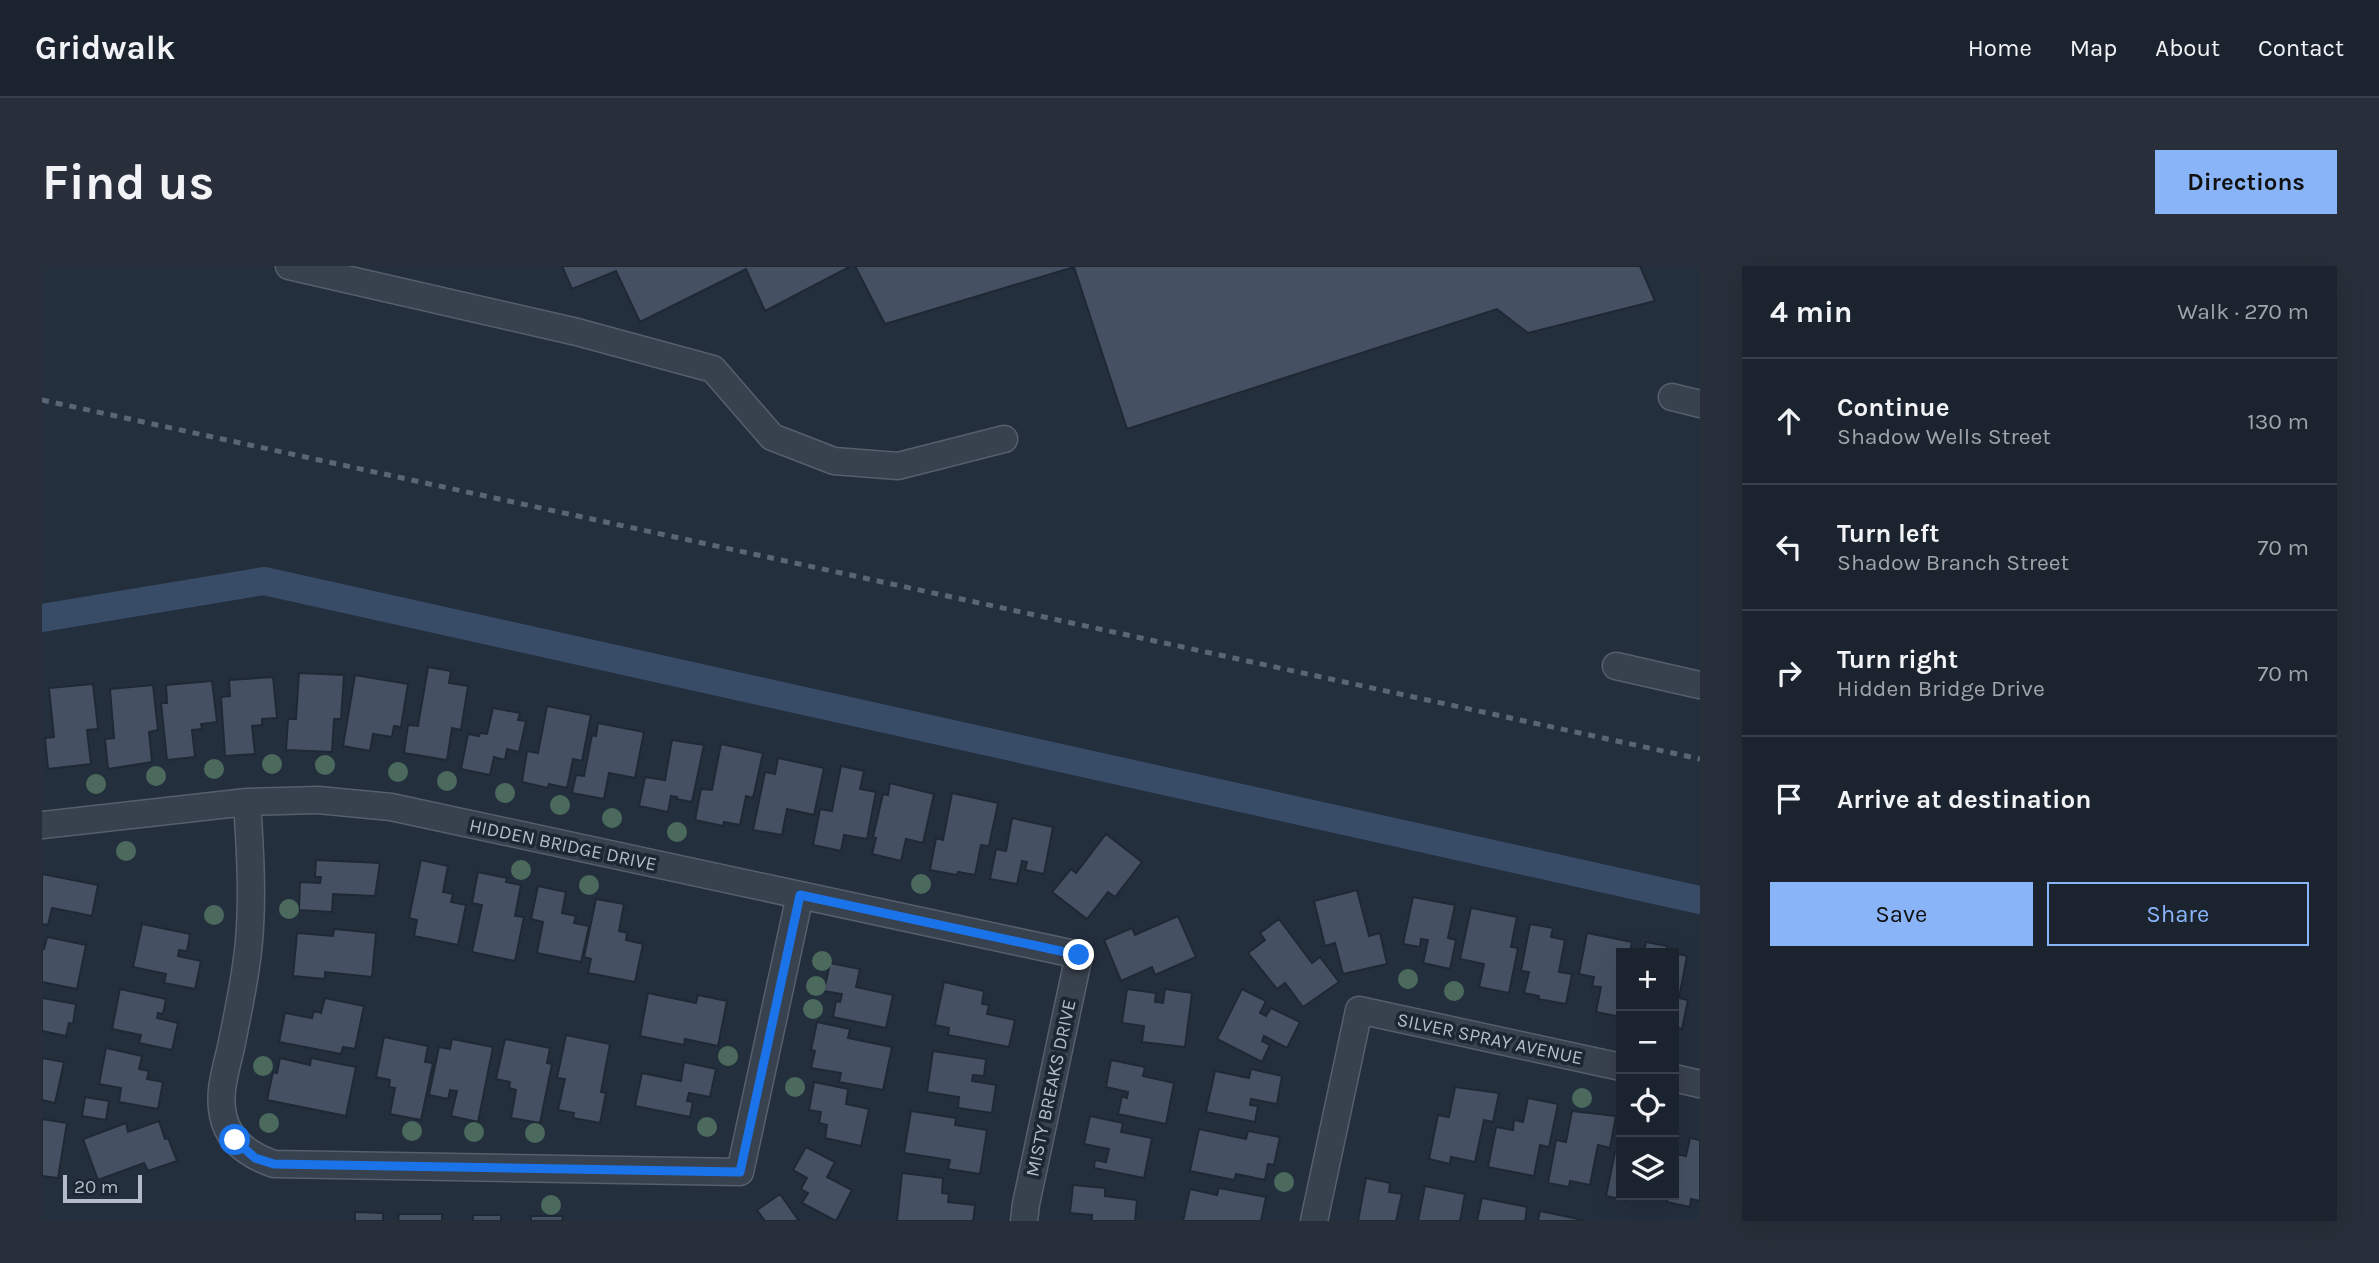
<!DOCTYPE html>
<meta charset="utf-8">
<style>
:root{--surface:#1b232e;--page:#282f3a;--text:#f1f3f6;--muted:#a0a4aa;--line:#39404a;--accent:#8ab4f8}
body{margin:0;font-family:Karla,sans-serif;background:var(--page);color:var(--text)}
.controls{position:absolute;right:21px;bottom:21px;display:grid;overflow:hidden;border-radius:0px;box-shadow:0 7px 28px #0002}
.controls button{width:63px;height:63px;display:grid;place-items:center;padding:0;border:0;border-bottom:2px solid var(--line);background:var(--surface);color:var(--text);font:35px sans-serif}
.scale{position:absolute;left:21px;bottom:18px;width:79px;box-sizing:border-box;padding-left:7px;border:4px solid #b4bcc9;border-top:0;font-size:19px;line-height:24px;white-space:nowrap;color:#b4bcc9;-webkit-text-stroke:5px #1d2633;paint-order:stroke}
.stop{position:absolute;width:21px;height:21px;margin:-16px;border:5px solid #1a73e8;border-radius:50%;background:#fff}
.stop.end{background:#1a73e8;border-color:#fff;box-shadow:0 2px 7px #0008}
.list{margin:0;padding:0;list-style:none}
h2{display:flex;justify-content:space-between;align-items:center;height:91px;margin:0;padding:0 28px;font-size:30px}
h2 small{font-size:23px;font-weight:400;color:var(--muted)}
.list li{display:grid;grid-template-columns:46px 1fr auto;gap:21px;align-items:center;box-sizing:border-box;height:126px;padding:0 28px;border-top:2px solid var(--line)}
.list b{display:block;font-size:26px;white-space:nowrap}
.list p{margin:0;font-size:23px;white-space:nowrap;color:var(--muted)}
.list em{font-size:23px;font-style:normal;color:var(--muted)}
.actions{display:flex;gap:14px;padding:21px 28px}
.actions a{flex:1;padding:16px 0;border:2px solid var(--accent);border-radius:0px;text-align:center;font-size:24px;color:var(--accent)}
.actions .main{background:var(--accent);color:#111}
.icon{flex:none;width:38px;height:38px;fill:none;stroke:currentColor;stroke-width:2;stroke-linecap:round;stroke-linejoin:round}
.map{position:relative;flex:none;width:1658px;height:955px;overflow:hidden;border-radius:0px}
header{display:flex;align-items:center;gap:42px;box-sizing:border-box;height:98px;padding:0 35px;background:var(--surface);border-bottom:2px solid var(--line)}
header strong{font-size:33px}
nav{display:flex;gap:38px;margin-inline-start:auto;font-size:24px}
.intro{display:flex;align-items:center;justify-content:space-between;box-sizing:border-box;height:168px;padding:0 42px}
h1{margin:0;font-size:49px}
.button{padding:18px 32px;border-radius:0px;background:var(--accent);color:#111;font-size:24px;font-weight:700}
main{display:flex;gap:42px;padding:0 42px}
aside{flex:1;background:var(--surface);border-radius:0px;box-shadow:0 7px 28px #0002}
.map>svg:first-child{display:block}
</style>
<header>
<strong>Gridwalk</strong>
<nav><a>Home</a><a>Map</a><a>About</a><a>Contact</a></nav>
</header>
<div class="intro"><h1>Find us</h1><a class="button">Directions</a></div>
<main>
<div class="map">
<svg width="1658" height="955" viewBox="0 0 1658 955">
<rect width="100%" height="100%" fill="#242f3e"/>
<g fill="none" stroke-linecap="round" stroke-linejoin="round">
<path stroke="#394c67" stroke-width="28" d="M0,352l222,-37 1436,319"/>
</g>
<path fill="#455162" stroke="#1f2835" stroke-width="2" d="M520,0h289l-86,45 -19,-42 -106,53 -24,-51 -44,18z
M813,0h785l15,35 -127,32 -31,-24 -370,120 -53,-162 -189,57z
M386,401l23,4 -2,12 19,3 -7,44 -9,-2 -5,32 -43,-7 4,-28 10,1z
M257,407l45,2 -3,44h-7l-2,33 -46,-2 2,-31h8z
M313,409l53,9 -7,43 -7,-1 -2,11 -19,-3 -3,17 -27,-5z
M231,411l4,41 -15,1v6l-10,1 3,28 -30,2 -4,-59 9,-1 -1,-16z
M170,415l5,41 -16,2 1,5 -10,1 3,27 -28,3 -6,-57h6l-1,-18z
M51,418l5,45 -11,1 4,34 -43,5 -3,-31 9,-1 -5,-49z
M111,419l5,45 -9,2 3,30 -44,7 -3,-30 9,-1 -4,-49z
M505,440l44,9 -9,46 -9,-2 -6,29 -18,-4 -1,4 -26,-6 5,-31 11,2z
M451,442l27,5 -2,7 8,1 -7,31 -12,-3 -2,11 -11,-3 -4,18 -29,-6 7,-35 11,2 1,-3 7,1z
M556,457l46,9 -9,46 -26,-5 -5,26 -32,-6 4,-18 8,1 8,-41 4,1z
M630,474l32,5 -12,57 -16,-3 1,-2 -6,-1 -3,16 -29,-6 6,-29 20,3z
M679,478l42,9 -10,45 -7,-2 -6,29 -16,-3 -1,4 -28,-6 6,-31 11,1z
M736,492l46,10 -10,47 -27,-6 -5,26 -29,-5 12,-58 10,2z
M799,500l23,5 -4,18 16,3 -9,47 -23,-4 -3,16 -28,-6 7,-36 12,2z
M848,517l44,11 -11,49 -17,-4 -5,22 -29,-7 4,-16 -3,-1 10,-43 5,1z
M910,527l46,10 -9,43 -8,-1 -6,30 -17,-3 -1,3 -27,-5 6,-32 7,2z
M970,552l41,9 -9,47 -19,-4 2,-8 -5,-1 -5,23 -27,-5 6,-30 10,2z
M1064,568l36,28 -27,35 -7,-5 -21,27 -35,-27 19,-23 5,4z
M274,594l64,3 -5,33 -42,-2 -1,18 -33,-2 1,-28 20,1 1,-6h-6z
M379,594l27,6 -5,26 10,2 -2,8 15,3 -8,40 -44,-9 3,-16 -8,-2z
M436,606l29,6 -1,4 15,3 -6,31 9,1 -9,44 -43,-9 10,-47 -10,-2z
M0,608l56,11 -6,31 -40,-8 -4,17 -6,-1z
M496,620l28,6 -4,21 14,3 -2,7 15,3 -8,36 -44,-9 6,-31 -12,-3z
M1315,624l12,46 11,-3 7,31 -44,10 -8,-31 -10,3 -11,-45z
M1371,631l42,8 -7,33 8,2 -6,29 -27,-6 5,-23 -7,-1 -1,8 -17,-3z
M554,633l28,5 -5,27 8,2 -1,7 17,4 -8,38 -47,-9 3,-14 -7,-2z
M1429,642l46,9 -6,30 7,1 -9,45 -30,-6 5,-23 -24,-5z
M1136,650l18,41 -41,18 -3,-8 -31,14 -17,-41 28,-12 3,7z
M1237,653l33,44 8,-6 19,25 -36,25 -18,-24 -8,6 -29,-36 17,-13 -5,-7z
M100,658l48,10 -3,17 -8,-1 -1,6 23,5 -6,28 -31,-6 2,-9 -33,-7z
M1488,658l23,4 -2,9 14,3 -6,32 13,2 -6,30 -28,-5 1,-3 -15,-3 5,-21 -8,-1z
M292,663l42,4 -4,44 -47,-5v7l-32,-3 4,-43 36,3z
M1545,667l45,9 -2,11h-9v64l-25,-5 5,-25 -9,-1 2,-9 -15,-3z
M5,671l39,8 -9,44 -35,-7v-33h2z
M1604,676l21,4 -1,6 7,1h-29z
M1632,687l13,3 -8,42 9,2 -6,29 -8,-2z
M788,697l30,6 -4,18 37,8 -7,33 -53,-11 3,-16 4,1 2,-8 -18,-3z
M902,716l40,9 -2,13 7,1 -2,9 28,6 -6,27 -61,-12 1,-7 -14,-3z
M78,723l46,10 -3,15 -5,-1 -1,5 21,5 -6,27 -33,-7 2,-8 -29,-6z
M1085,723l29,4 -1,9 8,1 2,-14 27,4 -7,54 -43,-5 2,-16 -22,-3z
M1200,723l24,12 -6,12 6,3 5,-8 29,14 -13,26 -23,-12 -2,5 8,4 -8,17 -45,-23z
M606,727l48,10 2,-8 29,6 -9,45 -33,-7 -1,6 -44,-9z
M0,732l34,6 -3,20 -4,-1 -3,13 -24,-5z
M283,732l39,8 -9,43 -12,-2 -2,7 -62,-12 6,-29 27,5 2,-7 7,2z
M775,756l33,7 -2,9 44,9 -9,43 -44,-8 2,-9 -30,-5 4,-17 -4,-1z
M524,769l44,9 -9,48 5,1 -6,30 -27,-5 1,-5 -16,-3 7,-31 -8,-1z
M342,771l44,9 -3,16 8,1 -12,57 -31,-6 5,-26 -6,-1 1,-7 -14,-3z
M410,773l41,8 -15,75 -27,-6 6,-25 -7,-1 -2,9 -19,-4 10,-48 11,2z
M463,773l45,9 -3,15 5,1 -12,59 -29,-5 5,-28 -7,-2 1,-6 -14,-3z
M64,782l36,8 -3,13 10,2 -2,8 16,3 -5,27 -39,-7 2,-14 -22,-4z
M891,785l53,8 -2,17 -11,-1 -1,6 24,4 -4,28 -34,-5 1,-11 -32,-5z
M0,792l22,4 -9,41 -13,-3z
M238,792l30,7 1,-7 45,9 -10,49 -79,-16 6,-28 4,1z
M1069,794l34,7 -2,9 31,7 -8,41 -48,-10 4,-18 5,2 1,-6 -22,-5z
M642,796l32,7 -6,28 -21,-4 -2,8 6,1 -3,15 -55,-11 7,-33 39,8z
M1209,803l31,7 -5,28 -26,-5 -1,6 8,1 -3,16 -49,-10 9,-41 34,7z
M772,816l34,7 -2,15 23,5 -8,37 -36,-8 2,-13 -8,-2 2,-11 -12,-2z
M1413,821l44,6 -6,29 -9,-2 -9,42 -24,-5 -1,7 -21,-5 9,-44 11,2z
M43,831l24,4 -3,19 -24,-4z
M1486,832l30,6 -9,43 -9,-2 -6,31 -46,-9 8,-40 17,3 1,-10 9,2z
M869,845l45,7 -1,7 32,5 -7,44 -32,-5 2,-9 -46,-7z
M1530,845l44,5 -6,32 -12,-3 -8,40 -20,-4 -1,6 -21,-4 8,-43 10,2z
M1048,850l33,7 -2,9 31,6 -8,40 -50,-10 1,-8 11,2 3,-13 -25,-5z
M0,853l25,4 -9,55 -16,-2z
M117,855l6,18 3,-1 9,23 -29,10 -4,-8 -46,17 -15,-41 43,-16 2,9z
M1157,863l47,10 2,-8 32,6 -6,28 -6,-1 -3,16 -29,-6 -2,6 -44,-9z
M1648,872l10,2v61l-9,-2 -1,8 -23,-5 1,-7h6l2,-41 10,2z
M764,881l29,15 -8,15 25,13 -16,31 -34,-18 6,-10 -7,-4 6,-11 -14,-8z
M1573,886l6,1v42h6l-1,5 -20,-4z
M860,907l41,5 -1,15 7,1 -1,8 27,3 -2,16h-76z
M1324,912l24,5 -1,9 13,2 -6,27h-38z
M1031,919l32,3v8l32,4 -2,21h-43v-6l-22,-2z
M1383,920l40,8 -5,27h-42z
M1177,922l47,9 -5,24h-78l7,-32 27,6z
M738,928l19,27h-34l-8,-11z
M1440,932l45,9 -2,14h-48z
M1498,945l43,9v1h-45z
M313,946l28,1v8h-28z
M357,948h43v7h-44z
M431,949h28v6h-28z
M489,950h32l-1,5h-31z"/>
<g fill="none" stroke-linecap="round" stroke-linejoin="round">
<defs>
<path id="minor" d="M247,0l288,66 136,37 59,68 62,24 64,5 106,-27
M1630,131l28,7
M1574,400l84,19
M205,536c3,46 6,93 2,139 -3,36 -11,71 -18,106 -5,22 -13,46 -8,68 5,27 28,41 51,49l466,8 60,-277
M0,559l205,-23 71,-2 73,7 688,148 -53,249 -2,17
M1632,812l26,6
M1272,955l45,-211 262,57"/>
</defs>
<use href="#minor" stroke="#565f6c" stroke-width="29"/>
<use href="#minor" stroke="#38414e" stroke-width="26"/>
<path stroke="#5a6575" stroke-width="5" stroke-dasharray="7 7" stroke-linecap="butt" d="M0,134l1658,359"/>
</g>
<g fill="#4b6a5d">
<circle cx="230" cy="498" r="10"/>
<circle cx="283" cy="499" r="10"/>
<circle cx="172" cy="503" r="10"/>
<circle cx="356" cy="506" r="10"/>
<circle cx="114" cy="510" r="10"/>
<circle cx="405" cy="515" r="10"/>
<circle cx="54" cy="518" r="10"/>
<circle cx="463" cy="527" r="10"/>
<circle cx="518" cy="539" r="10"/>
<circle cx="570" cy="552" r="10"/>
<circle cx="635" cy="566" r="10"/>
<circle cx="84" cy="585" r="10"/>
<circle cx="479" cy="604" r="10"/>
<circle cx="879" cy="618" r="10"/>
<circle cx="547" cy="619" r="10"/>
<circle cx="247" cy="643" r="10"/>
<circle cx="172" cy="649" r="10"/>
<circle cx="780" cy="695" r="10"/>
<circle cx="1366" cy="713" r="10"/>
<circle cx="774" cy="720" r="10"/>
<circle cx="1412" cy="725" r="10"/>
<circle cx="771" cy="743" r="10"/>
<circle cx="686" cy="790" r="10"/>
<circle cx="221" cy="800" r="10"/>
<circle cx="753" cy="821" r="10"/>
<circle cx="1540" cy="832" r="10"/>
<circle cx="227" cy="857" r="10"/>
<circle cx="665" cy="861" r="10"/>
<circle cx="370" cy="865" r="10"/>
<circle cx="432" cy="866" r="10"/>
<circle cx="493" cy="867" r="10"/>
<circle cx="1242" cy="916" r="10"/>
<circle cx="509" cy="939" r="10"/>
</g>
<g fill="none" stroke-linecap="round" stroke-linejoin="round">
<path stroke="#1a73e8" stroke-width="9" d="M193,874l20,18 19,6 466,8 60,-277 279,60"/>
</g>
<g text-anchor="middle" stroke-width="7" stroke-linejoin="round" paint-order="stroke">
<g font-size="19" fill="#b4bcc9" stroke="#1d2633">
<text transform="translate(521 578) rotate(12)" y="7">HIDDEN BRIDGE DRIVE</text>
<text transform="translate(1448 772) rotate(12)" y="7">SILVER SPRAY AVENUE</text>
<text transform="translate(1008 822) rotate(-78)" y="7">MISTY BREAKS DRIVE</text>
</g>
</g>
</svg>
<div class="controls">
<button>+</button>
<button>−</button>
<button><svg class="icon" aria-label="locate" viewBox="0 0 24 24"><circle cx="12" cy="12" r="6"/><path d="M12 2v4M12 18v4M2 12h4M18 12h4"/></svg></button>
<button><svg class="icon" aria-label="layers" viewBox="0 0 24 24"><path d="M12 4l9 5-9 5-9-5zM3 14l9 5 9-5"/></svg></button>
</div>
<div class="scale">20 m</div>
<div class="stop" style="left:193px;top:874px"></div>
<div class="stop end" style="left:1037px;top:689px"></div>
</div>
<aside>
<h2>4 min<small>Walk · 270 m</small></h2>
<ul class="list">
<li><svg class="icon" aria-label="ahead" viewBox="0 0 24 24"><path d="M12 20V5M6 11l6-6 6 6"/></svg><div><b>Continue</b><p>Shadow Wells Street</p></div><em>130 m</em></li>
<li><svg class="icon" aria-label="left" viewBox="0 0 24 24"><path d="M17 20v-9H6M10 6l-5 5 5 5"/></svg><div><b>Turn left</b><p>Shadow Branch Street</p></div><em>70 m</em></li>
<li><svg class="icon" aria-label="right" viewBox="0 0 24 24"><path d="M7 20v-9h11M14 6l5 5-5 5"/></svg><div><b>Turn right</b><p>Hidden Bridge Drive</p></div><em>70 m</em></li>
<li><svg class="icon" aria-label="arrive" viewBox="0 0 24 24"><path d="M6 21V4h12l-3 4 3 4H6"/></svg><div><b>Arrive at destination</b></div></li>
</ul>
<div class="actions"><a class="main">Save</a><a>Share</a></div>
</aside>
</main>
